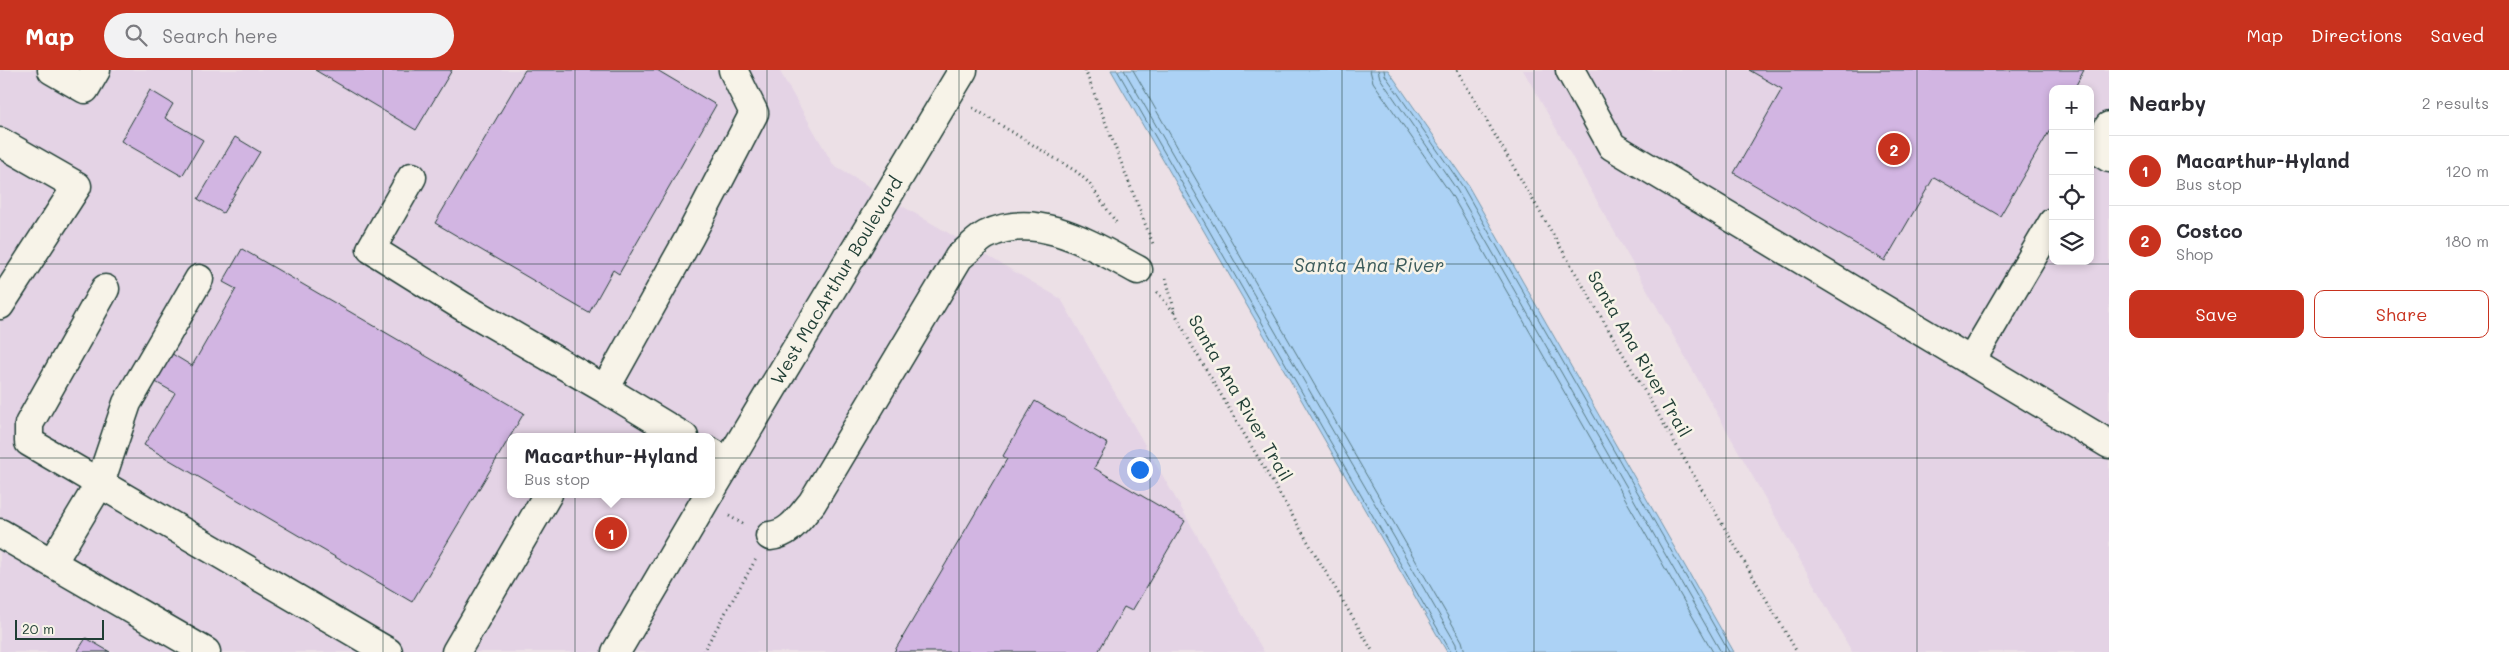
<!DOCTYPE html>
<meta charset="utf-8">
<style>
:root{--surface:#fff;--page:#f2f2f3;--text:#2b2b33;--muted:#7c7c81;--line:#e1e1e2;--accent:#c8321e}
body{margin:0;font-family:Mali,sans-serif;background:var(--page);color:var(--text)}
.controls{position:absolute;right:15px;top:15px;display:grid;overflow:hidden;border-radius:10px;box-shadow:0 2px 8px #0003}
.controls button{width:45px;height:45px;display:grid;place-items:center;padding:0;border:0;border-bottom:1px solid var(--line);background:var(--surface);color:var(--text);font:25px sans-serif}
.scale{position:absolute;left:15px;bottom:12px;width:89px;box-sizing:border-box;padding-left:5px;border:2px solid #1f3d34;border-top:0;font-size:14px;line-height:18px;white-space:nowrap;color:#1f3d34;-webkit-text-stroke:4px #f7f3e8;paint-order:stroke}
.you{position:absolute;left:1139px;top:399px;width:18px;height:18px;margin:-12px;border:4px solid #fff;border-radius:50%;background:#1a73e8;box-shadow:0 0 0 8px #1a73e833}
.badge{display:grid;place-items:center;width:32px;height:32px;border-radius:50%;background:var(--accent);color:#fff;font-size:16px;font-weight:700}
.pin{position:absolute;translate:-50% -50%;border:2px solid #fff;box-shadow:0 1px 5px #0006}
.popup{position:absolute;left:507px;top:363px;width:208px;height:65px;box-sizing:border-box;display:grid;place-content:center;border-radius:10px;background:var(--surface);filter:drop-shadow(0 1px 4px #0005);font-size:16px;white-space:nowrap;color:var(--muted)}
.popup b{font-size:19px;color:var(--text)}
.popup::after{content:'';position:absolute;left:50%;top:100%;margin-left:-10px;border:10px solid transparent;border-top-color:var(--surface)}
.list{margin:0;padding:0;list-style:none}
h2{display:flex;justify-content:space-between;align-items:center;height:65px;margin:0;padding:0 20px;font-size:21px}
h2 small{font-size:16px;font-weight:400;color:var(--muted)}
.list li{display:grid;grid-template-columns:32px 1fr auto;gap:15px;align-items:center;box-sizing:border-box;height:70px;padding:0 20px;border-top:1px solid var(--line)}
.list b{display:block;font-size:19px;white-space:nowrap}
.list p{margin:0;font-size:16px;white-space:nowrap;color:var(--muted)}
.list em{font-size:16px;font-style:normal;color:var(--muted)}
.actions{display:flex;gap:10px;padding:15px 20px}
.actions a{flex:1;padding:11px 0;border:1px solid var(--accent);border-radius:10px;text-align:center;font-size:18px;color:var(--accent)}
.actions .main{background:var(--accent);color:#fff}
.icon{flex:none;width:28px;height:28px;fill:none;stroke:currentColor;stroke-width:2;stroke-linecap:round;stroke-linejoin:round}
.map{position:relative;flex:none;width:2109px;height:582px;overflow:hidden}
header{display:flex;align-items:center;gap:30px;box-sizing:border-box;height:70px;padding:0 25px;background:var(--accent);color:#fff}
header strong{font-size:24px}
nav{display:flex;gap:28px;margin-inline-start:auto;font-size:18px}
.search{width:350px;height:45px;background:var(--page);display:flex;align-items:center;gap:12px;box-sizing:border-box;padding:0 18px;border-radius:28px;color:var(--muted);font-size:19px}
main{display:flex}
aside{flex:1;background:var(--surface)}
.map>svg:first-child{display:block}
</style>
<header>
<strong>Map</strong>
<div class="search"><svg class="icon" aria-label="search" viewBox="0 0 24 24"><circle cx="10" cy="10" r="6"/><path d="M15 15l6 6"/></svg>Search here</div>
<nav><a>Map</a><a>Directions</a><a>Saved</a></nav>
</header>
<main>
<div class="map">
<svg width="2109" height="582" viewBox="0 0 2109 582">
<rect width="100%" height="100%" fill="#ece0e6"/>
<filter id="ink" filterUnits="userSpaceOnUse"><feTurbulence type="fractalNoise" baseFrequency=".02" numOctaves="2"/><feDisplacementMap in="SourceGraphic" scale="10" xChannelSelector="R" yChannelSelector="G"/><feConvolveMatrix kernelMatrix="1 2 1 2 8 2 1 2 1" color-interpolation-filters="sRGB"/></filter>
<g filter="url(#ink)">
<path fill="#e4d3e5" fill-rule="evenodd" d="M0,0h779l55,96 227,133 203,353h-1264zM511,367h200v57h-200z
M1523,0h586v582h-257zM2053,19h37v172h-37z"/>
<path fill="#acd2f5" stroke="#7496a8" d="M1111,0h277l79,114 267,468h-287z"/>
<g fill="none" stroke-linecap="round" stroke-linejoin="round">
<path stroke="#577981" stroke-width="1" d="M1117,0l334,582
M1124,0l332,574 1,8
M1133,0l329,571 3,11
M1370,0l3,12 78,112 262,458
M1378,0l2,8 77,112 264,462
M1384,0l1,5 78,112 266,465"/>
</g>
<path fill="#d2b5e2" stroke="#1f3d34" d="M315,0h137l-36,60z
M525,0h132l59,35 -97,169 -6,-4 -24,43 -154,-90z
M1749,0h335l-10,19h-21v36l-53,91 -66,-39 -49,84 -151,-88 48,-84z
M150,20l23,14 -8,14 38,22 -21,36 -61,-35z
M235,67l25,15 -37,61 -25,-14z
M242,179l282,164 -112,189 -268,-157 31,-52 -23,-13 17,-28 23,14 44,-77 -13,-7z
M1035,331l73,43 -14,24 91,53 -53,90 -8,-4 -26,45h-204l113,-193 -4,-3z
M86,568l24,14h-33z"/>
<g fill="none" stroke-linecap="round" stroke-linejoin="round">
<defs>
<path id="minor" d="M52,0l33,19 11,-19
M1570,0l42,76 497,298
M2109,56l-14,23 14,9
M0,72l77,44 -77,119
M412,107l-41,72 91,57 143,83
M105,219l-76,135v18l359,210
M1971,291l82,-139
M684,367l-79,-48 84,-151 65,-125 -21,-43
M711,382l17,10
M0,463l206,119
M770,466c20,-2 29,-18 42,-33l147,-246c9,-7 18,-17 27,-22 51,-26 107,11 152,35
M52,493l48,-80 27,-80 72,-124
M456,582l92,-158"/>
<g id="major">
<path id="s1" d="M711,421l252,-421"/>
<path d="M616,582l93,-158"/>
</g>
</defs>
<use href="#minor" stroke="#1f3d34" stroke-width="31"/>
<use href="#major" stroke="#1f3d34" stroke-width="31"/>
<path stroke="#1f3d34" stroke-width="3" stroke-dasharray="1 4" stroke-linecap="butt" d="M1085,0l68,174
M1457,0l340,582
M973,38l104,64 12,11 29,42
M1166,208l9,35 16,31 182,308
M1157,222l17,20
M729,446l16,9
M703,582l53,-93"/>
<use href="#minor" stroke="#f7f3e8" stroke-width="28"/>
<use href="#major" stroke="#f7f3e8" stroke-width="28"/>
</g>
</g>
<path fill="none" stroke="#1f3d34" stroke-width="1" stroke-opacity="0.55" d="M192,0v582M383,0v582M575,0v582M767,0v582M959,0v582M1150,0v582M1342,0v582M1534,0v582M1726,0v582M1917,0v582M0,194h2109M0,388h2109"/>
<g text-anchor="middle" stroke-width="5" stroke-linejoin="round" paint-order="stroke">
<g font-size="18" fill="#1f3d34" stroke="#f7f3e8">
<text dy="6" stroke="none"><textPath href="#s1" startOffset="245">West MacArthur Boulevard</textPath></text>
<text transform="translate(1639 284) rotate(60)" y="6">Santa Ana River Trail</text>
<text transform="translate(1240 328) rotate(60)" y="6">Santa Ana River Trail</text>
</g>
<g font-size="19" font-style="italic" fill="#3b5b5b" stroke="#f7f3e8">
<text x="1369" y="202">Santa Ana River</text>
</g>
</g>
</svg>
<div class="controls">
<button>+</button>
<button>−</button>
<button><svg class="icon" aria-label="locate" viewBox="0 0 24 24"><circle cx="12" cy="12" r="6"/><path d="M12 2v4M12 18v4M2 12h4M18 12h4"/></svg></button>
<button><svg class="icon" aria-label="layers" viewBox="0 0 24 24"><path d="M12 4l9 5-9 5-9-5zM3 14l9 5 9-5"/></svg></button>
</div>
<div class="scale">20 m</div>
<div class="you"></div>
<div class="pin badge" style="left:611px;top:463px">1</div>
<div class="popup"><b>Macarthur-Hyland</b>Bus stop</div>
<div class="pin badge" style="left:1894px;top:79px">2</div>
</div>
<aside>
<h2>Nearby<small>2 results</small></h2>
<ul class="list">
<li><span class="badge">1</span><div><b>Macarthur-Hyland</b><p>Bus stop</p></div><em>120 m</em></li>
<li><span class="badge">2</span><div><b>Costco</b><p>Shop</p></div><em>180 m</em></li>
</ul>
<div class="actions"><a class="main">Save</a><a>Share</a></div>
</aside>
</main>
